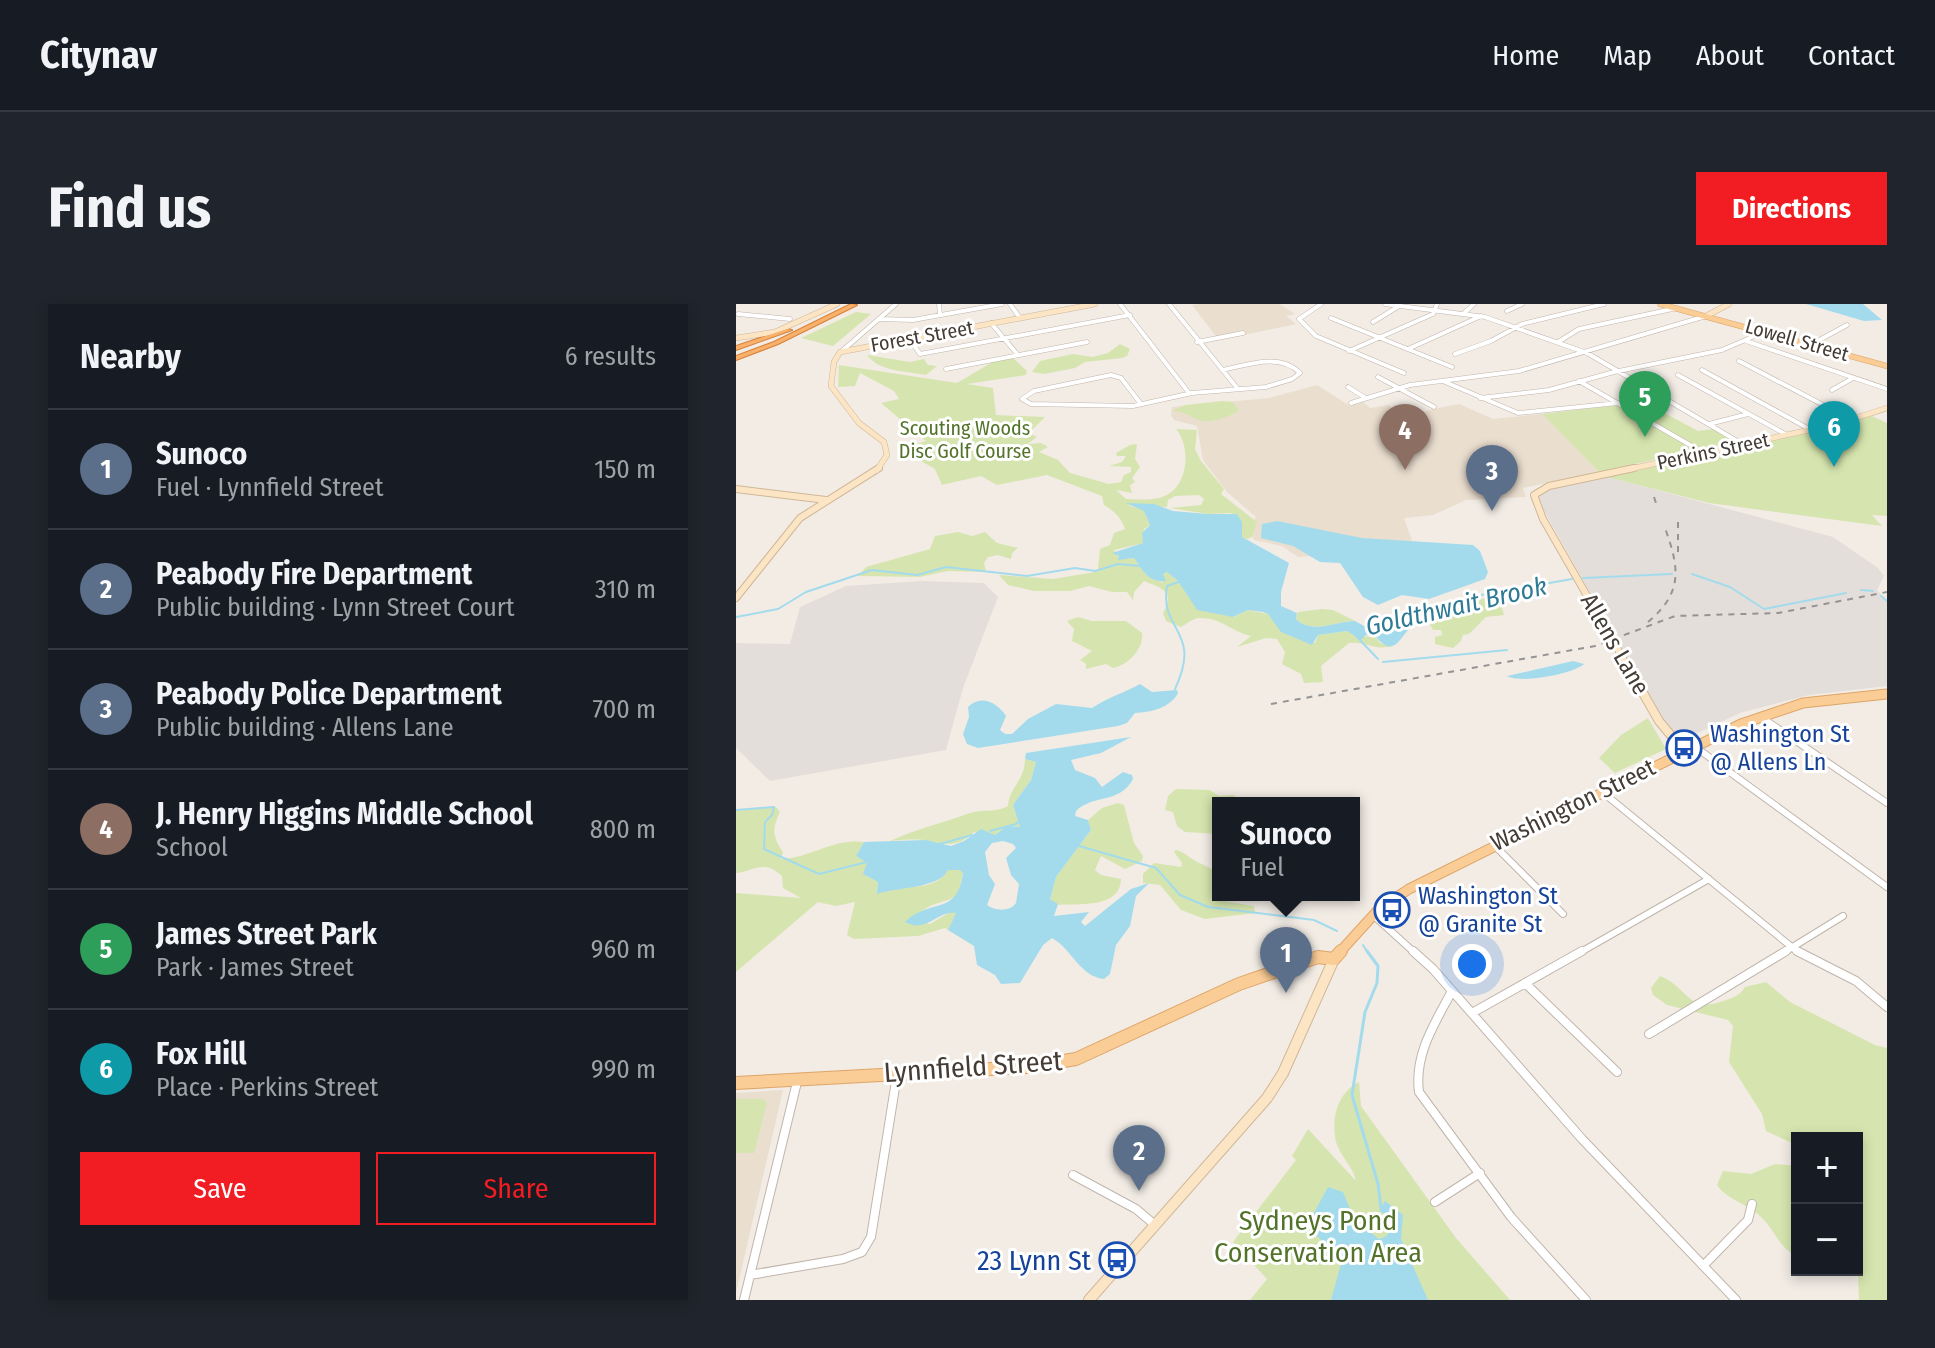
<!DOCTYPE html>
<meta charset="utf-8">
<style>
:root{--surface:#171b24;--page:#20242c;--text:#f1f3f6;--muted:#9ea1a6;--line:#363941;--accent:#f11d22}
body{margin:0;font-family:"Fira Sans Condensed",sans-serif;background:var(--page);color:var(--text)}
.controls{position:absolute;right:24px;bottom:24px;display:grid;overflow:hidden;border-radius:0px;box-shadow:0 4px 12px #0003}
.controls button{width:72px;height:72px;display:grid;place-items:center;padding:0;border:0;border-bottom:2px solid var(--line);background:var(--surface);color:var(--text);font:40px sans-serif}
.you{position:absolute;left:736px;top:660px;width:28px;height:28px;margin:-20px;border:6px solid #fff;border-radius:50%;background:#1a73e8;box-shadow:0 0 0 12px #1a73e833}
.badge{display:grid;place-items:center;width:52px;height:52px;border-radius:50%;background:var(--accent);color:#fff;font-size:26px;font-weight:700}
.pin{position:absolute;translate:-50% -66px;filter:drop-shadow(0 2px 4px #0008)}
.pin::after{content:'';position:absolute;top:42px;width:28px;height:24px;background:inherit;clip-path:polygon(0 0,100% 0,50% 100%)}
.popup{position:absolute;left:476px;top:493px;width:148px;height:104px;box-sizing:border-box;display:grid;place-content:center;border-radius:0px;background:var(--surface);filter:drop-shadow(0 2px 6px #0005);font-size:26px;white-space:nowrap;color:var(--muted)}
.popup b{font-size:30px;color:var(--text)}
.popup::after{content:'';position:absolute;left:50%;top:100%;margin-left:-16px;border:16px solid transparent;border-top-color:var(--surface)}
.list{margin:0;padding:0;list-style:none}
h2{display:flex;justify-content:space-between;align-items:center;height:104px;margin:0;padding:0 32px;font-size:34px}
h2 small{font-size:26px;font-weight:400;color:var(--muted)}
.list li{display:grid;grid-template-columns:52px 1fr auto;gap:24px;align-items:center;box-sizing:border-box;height:120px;padding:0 32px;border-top:2px solid var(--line)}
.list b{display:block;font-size:30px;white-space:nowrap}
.list p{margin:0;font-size:26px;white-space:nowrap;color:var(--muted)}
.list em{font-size:26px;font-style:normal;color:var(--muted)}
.actions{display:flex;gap:16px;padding:24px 32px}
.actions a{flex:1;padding:18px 0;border:2px solid var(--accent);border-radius:0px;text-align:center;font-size:28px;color:var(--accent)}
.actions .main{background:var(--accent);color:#fff}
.map{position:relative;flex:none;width:1151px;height:996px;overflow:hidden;border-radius:0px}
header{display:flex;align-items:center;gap:48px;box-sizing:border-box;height:112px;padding:0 40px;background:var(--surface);border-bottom:2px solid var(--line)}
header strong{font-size:38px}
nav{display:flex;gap:44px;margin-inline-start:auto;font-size:28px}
.intro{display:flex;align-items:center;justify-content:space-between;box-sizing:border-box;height:192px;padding:0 48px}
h1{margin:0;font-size:56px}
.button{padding:20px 36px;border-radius:0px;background:var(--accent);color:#fff;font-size:28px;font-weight:700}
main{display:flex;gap:48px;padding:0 48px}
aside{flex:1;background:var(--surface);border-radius:0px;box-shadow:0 4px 12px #0003}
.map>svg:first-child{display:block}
</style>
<header>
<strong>Citynav</strong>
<nav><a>Home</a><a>Map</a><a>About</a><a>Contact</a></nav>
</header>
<div class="intro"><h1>Find us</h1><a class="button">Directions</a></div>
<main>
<aside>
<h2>Nearby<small>6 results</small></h2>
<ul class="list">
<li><span class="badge" style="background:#5c6f8a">1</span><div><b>Sunoco</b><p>Fuel · Lynnfield Street</p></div><em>150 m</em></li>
<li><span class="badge" style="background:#5c6f8a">2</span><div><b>Peabody Fire Department</b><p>Public building · Lynn Street Court</p></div><em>310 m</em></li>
<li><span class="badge" style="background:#5c6f8a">3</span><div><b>Peabody Police Department</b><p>Public building · Allens Lane</p></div><em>700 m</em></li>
<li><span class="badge" style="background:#8d6e63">4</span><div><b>J. Henry Higgins Middle School</b><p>School</p></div><em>800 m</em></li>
<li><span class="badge" style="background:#2e9e5b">5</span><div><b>James Street Park</b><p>Park · James Street</p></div><em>960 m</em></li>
<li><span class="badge" style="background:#0f9aa8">6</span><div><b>Fox Hill</b><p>Place · Perkins Street</p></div><em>990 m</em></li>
</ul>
<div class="actions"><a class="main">Save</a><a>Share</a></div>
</aside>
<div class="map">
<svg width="1151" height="996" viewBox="0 0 1151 996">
<rect width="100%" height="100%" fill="#f2ece5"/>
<path fill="#e4deda" d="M872,173l225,60 45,31 6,8 -7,14 10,10v86l-78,9 -69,18 -57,27 -14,-8 -131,-232 1,-5 8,-7z
M186,277l62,2 14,14 -35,91 -17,62 -176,31 -34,-33v-105l54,1 10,-37 46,-21z"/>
<path fill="#eadecf" d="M462,0h82l15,10 -9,2 10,8 -77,16 -27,-35z
M581,81l33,21 13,-4 7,6 19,-3 14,15 26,-10 30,-6 34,15 49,-5 57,58 -76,16 3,9 -60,3 -33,15 -29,3 11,31 -117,8 -16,-11 -28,-6 -5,-12 7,-11 -29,-25 -24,-32 -6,-34 -23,-6 -3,-5 1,-8 97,-9z
M47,786l-47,203v-200z"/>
<path fill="#d6e5af" d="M120,8l15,2 -38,32 -32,-8z
M384,40l10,5 -3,7 -5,2 -37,4 -10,6 -31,6 -12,-2 8,-11 33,-7 20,3 15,-4z
M131,51l43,7 14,-3 4,6 9,1 -11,9c-19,-4 -47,-3 -59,-20z
M277,54l14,13 -1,4 -59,9 26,4 3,27 49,2 -16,16 8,4 -10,7 14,-1 7,4 -9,5 19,8 12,13 39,11 12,-2 3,-7 7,-3v-5l-22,-1 13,-4 4,-6h-9l-1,-3 14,-8 7,-1 -2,15 5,8 -8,11 3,4 -5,3 2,8 -16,-3 10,9c13,0 32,3 44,-6 19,-13 20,-48 6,-64l21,1 -2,19 6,12 23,28 -3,5 36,28 -5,15 -5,2 -5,-2 -11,-24 -23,1 -38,-6 31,-3 3,-6 -5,-4 -24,1 -7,4 -1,7 -40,-2 17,5 6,15 -6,4v14l-30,7 6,9 14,-1c9,13 13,21 29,24v-8l4,-2c21,17 39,38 67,45l14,-7 20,4c21,24 17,19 47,29l3,-8 29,-4 10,6 18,-1 5,7 12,3c-17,5 -27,-5 -43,-3l-28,23 2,16 -19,1 -3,-9 -19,-10 3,-12 -8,-13 -11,-1 -29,9 14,-11c-21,-5 -30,-19 -53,-18 -4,0 -13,7 -17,9l-15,-6 -3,-8c13,-22 -2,-25 -19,-32l-10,11 -1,8 -6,-8h-15l-23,-6 -19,5h-36l-26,-6 -9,-10 54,4 42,-7 3,-3 2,-20 10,-4 4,-12 11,-4c-4,-12 -11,-18 -21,-24l-2,-9 -55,-21 -50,10 -16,-9 -39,9 -7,-16 -35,-20 26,-8 -45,-38 18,-4 -5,-8 -34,-18 -5,13 -17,1 1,-22 118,18 39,-23z
M487,97l9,1 7,8c-6,6 -29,13 -37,11 -12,-3 -13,-9 -30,-10l13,-6z
M908,98l54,29 15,-2 21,13 -135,30 -57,-58z
M1136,112l15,7v93l-15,-1 10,11 -173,-23 -102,-26 229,-50z
M222,228l14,4 13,-4 12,11 21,5 -6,5 -1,6 -13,-4 -10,2 -4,6 2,9 -38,-1 -28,6 -62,-1 8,-9 64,-18 5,-13z
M755,292l10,9 3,10 -18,2 -17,17 -6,1 -2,6 -8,7 -18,-4v-7l7,-2 -1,-5h-8l-4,-8h-12l2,-4z
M586,305l11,1 22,11c-18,0 -43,14 -59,-2l2,-7z
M342,313l14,4h34l16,12c2,16 -14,32 -29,35l-7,-4 -20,5v-5l-6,-4 12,-9 -20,-10 2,-12 -7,-8z
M912,414l18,31 -51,24 -16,-15 22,-23z
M289,455l11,3 -5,18 -18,25 7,22 -13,-1 -12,9 -21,-3c-18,17 -28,12 -50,8 -11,-1 -23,0 -34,1 26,-12 53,-18 80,-28 12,-4 25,0 38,-7 1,-19 17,-25 17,-47z
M440,485l34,1 9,6 15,-1 7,8h-23v31l-33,-2 -8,-6 -4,-14 -8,-2 3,-14z
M382,499l6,2 10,38 9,13 -1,5 -17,8 -24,-13 -6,14 6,5 20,4c-1,31 -45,24 -66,26l-5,-6 6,-22 35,-47 -3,-10 14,-12z
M40,503l4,5c-8,17 -8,24 3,40l-2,7c30,-1 52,-21 83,-17l-8,14 11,7 -3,11 14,8 -1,11c21,-10 59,1 70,-23h13l3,2c-5,32 -9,24 -33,34 -9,4 -13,11 -23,13l23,5 22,-13 4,2 -8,17 -3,-2 -27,8 -64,3 -7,-4 8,-33 -19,4 -18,-4 -82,70v-79l65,5 -18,-10 -1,-12c-18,-17 -27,-5 -46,-3v-63z
M440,546c8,2 11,6 18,10 19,11 24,6 24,32l-4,4 3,4 37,6 1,7 -50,6 -24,-9 -21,-25 -17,-2v-9l11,-11 27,4 1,-4 -8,-11z
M924,672c28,11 28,38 63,25 9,-3 17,-5 22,-14l21,-5 24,20 85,43 12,3v252h-28l-2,-55 7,-3 -7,-7v-97h-60v10l-3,-4 -28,-13 -4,-17 -33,-52 4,-36 -5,-6 -61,-15 -14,-10 -2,-7z
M623,778l2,24 95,132 54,62h-260l17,-21 -34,-37 63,-82 -4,-4 16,-27 48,52c-3,-15 -16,-25 -20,-39 -5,-23 1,-49 23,-60z
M0,795h27l4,4 -13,50h-18z
M1039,860l22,2v90c-17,-7 -22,-25 -34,-37 -14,-15 -36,-19 -46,-34l6,-14 28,3z"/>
<path fill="#a3dbed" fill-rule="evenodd" d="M1070,0h57l19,16 -18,1z
M390,199l28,1 19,7 35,3h29l5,8v15l47,26 -8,29v14l16,7 -1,6c16,16 41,2 59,2l9,5 13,-6 40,2c-17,10 -20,40 -42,14l-9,-1 -5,5 -14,-9 -29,4 -6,10 -31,-13 -13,-18 -5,-2 -15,-2 -15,7 -36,-7 -19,-29 -11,-9 -4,2 3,7c-17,2 -23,-10 -32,-23l-16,2 1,-4 -7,-3 31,-10 -1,-10 8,-8 -6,-14z
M541,217l85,17 111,7 7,6 8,21 -3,7 -56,20 -27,-4 -24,10 -15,-8 -23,-34 -20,-1 -27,-16 -32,-8 1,-14z
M837,357l11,3c-11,10 -64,20 -77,12z
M404,380l12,8 25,-2 1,3c-8,15 -26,19 -43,20l-8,10 -9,3 -140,22 -11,-4 -4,-10 6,-17 -1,-10c13,-13 29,-5 38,9l-6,14 5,4h7l16,-15 28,-15 36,4c16,-11 32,-15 48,-24z
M395,433l-30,16 -30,7 4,10 20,8 7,9 21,-15 9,3 1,4c-13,25 -40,15 -57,32l-1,5 13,4 3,10 -35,47 -6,22 8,5 -4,12 35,-4 -8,10 4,4 46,-37 18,-6 -13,13 -6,30 -14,19 -6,29 -6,5c-25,-3 -31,-29 -52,-41l-9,7 -23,38 -19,1 -6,-9 -18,-10 -3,-19 -26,-16 8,-17c-19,-3 -29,21 -51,9 26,-25 52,-5 58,-49l-3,-3h-12c-9,19 -52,17 -71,24l1,-12 -15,-8 4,-11 -11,-7 8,-14 62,-2 25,6 13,-5 17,-12 14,6 12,-9 13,1 -7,-22 18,-25 5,-18 -11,-3 1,-6zM267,537l10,3 3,4 -10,10 5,17 8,9 -3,19c-6,9 -21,8 -29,2l8,-21 -6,-9 -4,-23 7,-9z
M592,883l15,5 11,27 25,20 8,-3 2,-18 -10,-8 6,-9 18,14 -2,24 27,61h-97l11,-40 -25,-24 -8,-14z"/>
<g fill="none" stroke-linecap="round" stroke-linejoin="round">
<path stroke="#a3dbed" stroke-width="2" d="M956,270l38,13 34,22 82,-16
M847,274l89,-4
M1125,286l12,1
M1145,292l6,5
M0,313l42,-8 28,-17 66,-22 45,5 29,-8 81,9 48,-8 20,3 23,-7 23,2
M667,317l67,-24 102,-18
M621,333l21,22
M647,358l124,-12
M439,385c28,-59 -16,-57 -8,-103l14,-5
M0,506l38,-3 -2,8 -7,7 -1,27 55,25 48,-12
M254,527l26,-7 5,-5
M200,541l36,-10
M343,542l77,22 24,27 28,12 106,13 23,11
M627,641l5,8"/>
<path stroke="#a3dbed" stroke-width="3" d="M631,647l11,15 -1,17 -12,29 -13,83 26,89 3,24"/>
<defs>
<path id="street-far2" d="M203,0l1,11
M274,0l10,14
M384,0l69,89
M433,0l69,85
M585,0l-22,15 17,17 88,37
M649,0l100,13 102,36 157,92
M771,7l15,-7
M2,10l52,5
M727,10l11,-10
M595,14l121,49
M143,15l34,1 89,-16
M637,18l26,-16
M255,19l27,32
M173,34l11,16 210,-39
M1010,37l141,48
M461,38l46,-9
M822,38l21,-13 98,-21
M1076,40l35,-19
M672,45l73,-33
M107,46l53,-46
M613,47l84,-37 4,-10
M719,50l36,-13 31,-17 82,-20
M1003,57l113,59
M210,65l141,-27
M966,66l109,60
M942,71l109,60
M642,73l56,30
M843,77l125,72
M709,78l73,31 100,-10
M612,83l16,10
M1096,86l21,-12
M744,94l69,-8 65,-18 108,-22 44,-19
M615,99l59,-18 109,-14 187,-55
M405,100l-20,-26 -10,-3 -77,16 -12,8 9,5 102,2 59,-13 74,-6 26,-8 8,-6c-20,-21 -53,-8 -78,-3
M973,120l39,-10"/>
<path id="street-far1" d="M1025,413l126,86
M958,442l193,141
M865,487l198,162
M759,542l68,68
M637,611l42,38
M843,649l130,-74
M1047,649l60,-37"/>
<path id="street" d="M677,647l20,18 149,170 154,161
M1061,647l59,30 31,26
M789,679l92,89
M716,687c-17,32 -38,63 -33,101l92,125 75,83
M736,709l110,-62
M913,730l137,-83
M337,871l63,34 19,16
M699,898l45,-29
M967,962l45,-46 4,-16
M14,971l93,-16 19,-7 9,-15 26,-162
M8,996l54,-222"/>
<path id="secondary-far3" d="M970,12l23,-12
M0,34l39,-6 62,-28
M141,166l10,-15 -3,-13 -25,-19 -28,-37 3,-24 6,-10 255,-48
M889,166l212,-46 50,-16"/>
<path id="secondary-far2" d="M898,164l-85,18 -15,9 9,24 93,162
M0,185l90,11
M0,294l64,-80 79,-50"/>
<path id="secondary-far1" d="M899,375l24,42 25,30"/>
<path id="secondary" d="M353,996l178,-202 16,-25 51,-114"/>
<path id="primary-far2" d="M924,0l227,62"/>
<path id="primary-far1" d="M603,649l40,-44 30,-20 332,-165 62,-21 84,-9"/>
<path id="primary" d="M0,779l290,-16 50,-8 163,-75 79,-27 16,2 7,-8"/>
<path id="highway" d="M115,0l6,1 -79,39 -42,16v-4l38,-14z
M51,25l5,1 -56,20v-4z"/>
</defs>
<use href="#street-far2" stroke="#c0b5ab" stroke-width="5"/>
<use href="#street-far1" stroke="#c0b5ab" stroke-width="8"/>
<use href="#street" stroke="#c0b5ab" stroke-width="10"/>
<use href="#secondary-far3" stroke="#d0b797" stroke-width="6"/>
<use href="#secondary-far2" stroke="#d0b797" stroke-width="8"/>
<use href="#secondary-far1" stroke="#d0b797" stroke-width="10"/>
<use href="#secondary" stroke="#d0b797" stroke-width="12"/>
<use href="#primary-far2" stroke="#dea567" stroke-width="6"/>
<use href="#primary-far1" stroke="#dea567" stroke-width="11"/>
<use href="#primary" stroke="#dea567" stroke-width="14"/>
<use href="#highway" stroke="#d6823b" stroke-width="2"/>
<use href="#street-far2" stroke="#fff" stroke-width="4"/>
<use href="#street-far1" stroke="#fff" stroke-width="6"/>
<use href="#street" stroke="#fff" stroke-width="8"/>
<use href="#secondary-far3" stroke="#fce5c5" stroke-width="5"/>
<use href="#secondary-far2" stroke="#fce5c5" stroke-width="6"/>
<use href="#secondary-far1" stroke="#fce5c5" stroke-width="8"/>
<use href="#secondary" stroke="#fce5c5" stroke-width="10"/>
<use href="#primary-far2" stroke="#facc96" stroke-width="5"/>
<use href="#primary-far1" stroke="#facc96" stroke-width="9"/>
<use href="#primary" stroke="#facc96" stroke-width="12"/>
<use href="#highway" fill="#f8b06a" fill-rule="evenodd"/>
<path stroke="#949494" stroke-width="2" stroke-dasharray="6 6" stroke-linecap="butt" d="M918,193l2,6
M942,218v32
M912,318c36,-30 31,-55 17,-94
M535,400l324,-58 80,-30 103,-3 109,-21"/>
</g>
<defs>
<symbol id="bus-ring" viewBox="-11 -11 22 22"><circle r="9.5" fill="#fff" stroke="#1a4fb4" stroke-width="1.5"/><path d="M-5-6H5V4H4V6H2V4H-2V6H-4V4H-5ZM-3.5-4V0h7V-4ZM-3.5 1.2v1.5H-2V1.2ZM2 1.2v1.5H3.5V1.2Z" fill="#1a4fb4"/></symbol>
</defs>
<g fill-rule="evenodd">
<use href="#bus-ring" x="928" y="424" width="40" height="40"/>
<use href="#bus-ring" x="636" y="586" width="40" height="40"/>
<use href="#bus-ring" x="361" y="936" width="40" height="40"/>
</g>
<g text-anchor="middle" stroke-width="6" stroke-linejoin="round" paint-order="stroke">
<g font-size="20" fill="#443c35" stroke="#fff">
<text transform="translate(186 32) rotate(-10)" y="7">Forest Street</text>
<text transform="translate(1061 36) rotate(16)" y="7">Lowell Street</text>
<text transform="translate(977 147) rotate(-12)" y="7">Perkins Street</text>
</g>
<g font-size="20" fill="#53732b" stroke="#fff">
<text x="229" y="131">Scouting Woods<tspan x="229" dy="23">Disc Golf Course</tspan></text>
</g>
<g font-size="24" fill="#443c35" stroke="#fff">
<text transform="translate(879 340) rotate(60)" y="8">Allens Lane</text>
<text transform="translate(837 501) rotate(-26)" y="8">Washington Street</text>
</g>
<g font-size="24" fill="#164399" stroke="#fff" text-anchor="start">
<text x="974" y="438">Washington St<tspan x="974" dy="28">@ Allens Ln</tspan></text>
<text x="682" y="600">Washington St<tspan x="682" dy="28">@ Granite St</tspan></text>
</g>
<g font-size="26" font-style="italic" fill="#2e7a94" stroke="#fff">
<text transform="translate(720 302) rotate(-13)" y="9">Goldthwait Brook</text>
</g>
<g font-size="28" fill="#443c35" stroke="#fff">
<text transform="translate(237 762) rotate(-4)" y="10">Lynnfield Street</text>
</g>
<g font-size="28" fill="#53732b" stroke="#fff">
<text x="582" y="926">Sydneys Pond<tspan x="582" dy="32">Conservation Area</tspan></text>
</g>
<g font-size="28" fill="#164399" stroke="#fff" text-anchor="end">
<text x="355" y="966">23 Lynn St</text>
</g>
</g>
</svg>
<div class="controls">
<button>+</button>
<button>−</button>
</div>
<div class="you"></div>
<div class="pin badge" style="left:550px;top:689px;background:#5c6f8a">1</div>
<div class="popup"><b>Sunoco</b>Fuel</div>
<div class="pin badge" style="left:403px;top:887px;background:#5c6f8a">2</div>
<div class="pin badge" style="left:756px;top:207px;background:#5c6f8a">3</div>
<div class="pin badge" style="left:669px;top:166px;background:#8d6e63">4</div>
<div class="pin badge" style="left:909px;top:133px;background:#2e9e5b">5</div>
<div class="pin badge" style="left:1098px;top:163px;background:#0f9aa8">6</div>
</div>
</main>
